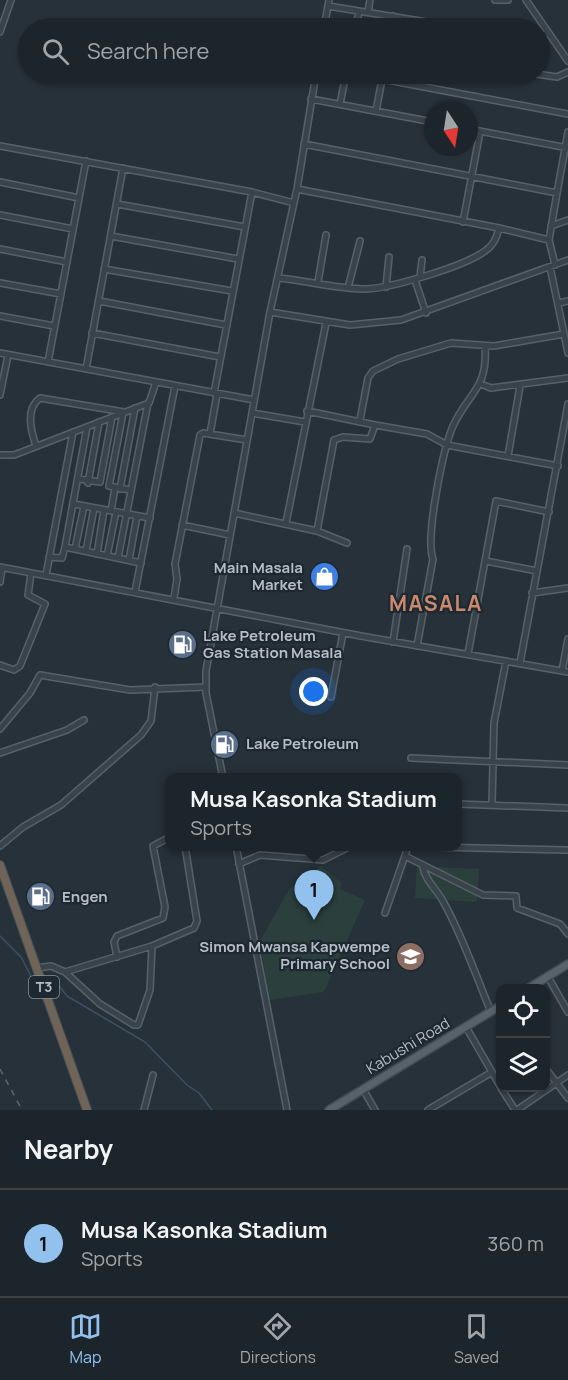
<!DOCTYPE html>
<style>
:root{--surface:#1c252c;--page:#252d34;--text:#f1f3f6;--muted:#a0a5a9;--line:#3a4248;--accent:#93c1ed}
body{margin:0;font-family:Manrope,sans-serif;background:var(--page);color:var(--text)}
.controls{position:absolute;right:18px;bottom:18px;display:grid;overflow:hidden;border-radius:12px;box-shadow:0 2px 4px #0004}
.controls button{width:54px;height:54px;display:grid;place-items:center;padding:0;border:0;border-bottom:2px solid var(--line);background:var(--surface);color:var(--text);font:30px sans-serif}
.compass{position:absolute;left:424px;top:102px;width:54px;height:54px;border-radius:50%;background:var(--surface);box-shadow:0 2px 4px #0004;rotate:168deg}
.you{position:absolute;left:314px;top:692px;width:21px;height:21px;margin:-15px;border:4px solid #fff;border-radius:50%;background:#1a73e8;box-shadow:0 0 0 9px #1a73e833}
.badge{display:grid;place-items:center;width:39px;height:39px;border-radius:50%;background:var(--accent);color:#111;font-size:20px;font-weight:700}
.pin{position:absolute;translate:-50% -50px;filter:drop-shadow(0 2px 3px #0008)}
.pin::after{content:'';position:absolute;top:32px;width:21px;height:18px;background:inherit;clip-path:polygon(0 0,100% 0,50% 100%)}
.popup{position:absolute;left:165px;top:773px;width:297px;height:78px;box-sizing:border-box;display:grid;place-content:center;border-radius:12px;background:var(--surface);filter:drop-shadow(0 2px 4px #0005);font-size:20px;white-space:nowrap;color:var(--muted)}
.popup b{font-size:22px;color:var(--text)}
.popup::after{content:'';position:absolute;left:50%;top:100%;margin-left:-12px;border:12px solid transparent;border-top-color:var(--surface)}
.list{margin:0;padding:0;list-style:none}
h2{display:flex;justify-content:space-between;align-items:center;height:78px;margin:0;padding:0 24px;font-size:26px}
h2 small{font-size:20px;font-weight:400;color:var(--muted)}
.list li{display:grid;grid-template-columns:39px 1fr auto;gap:18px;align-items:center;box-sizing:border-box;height:108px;padding:0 24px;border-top:2px solid var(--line)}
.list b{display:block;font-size:22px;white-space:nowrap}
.list p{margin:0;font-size:20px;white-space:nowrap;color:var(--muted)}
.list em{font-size:20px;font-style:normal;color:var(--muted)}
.icon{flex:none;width:33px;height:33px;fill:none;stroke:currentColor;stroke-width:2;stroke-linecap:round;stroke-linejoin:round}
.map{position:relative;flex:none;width:568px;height:1110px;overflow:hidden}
.search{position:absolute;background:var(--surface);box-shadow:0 2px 4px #0004;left:18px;right:18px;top:18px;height:66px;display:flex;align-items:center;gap:15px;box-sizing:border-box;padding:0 21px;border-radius:33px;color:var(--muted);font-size:22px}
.sheet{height:186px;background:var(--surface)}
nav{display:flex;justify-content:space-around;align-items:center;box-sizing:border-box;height:84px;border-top:2px solid var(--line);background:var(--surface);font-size:16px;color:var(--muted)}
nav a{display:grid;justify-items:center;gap:3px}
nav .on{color:var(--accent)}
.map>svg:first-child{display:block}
</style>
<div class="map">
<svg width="568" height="1110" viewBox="0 0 568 1110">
<rect width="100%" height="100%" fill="#26313a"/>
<path fill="#2b3f3d" d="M321,866l21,17 -2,6 25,11 -41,92 -55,8 -9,-59 30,-53z
M417,866l62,3 -2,33 -62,-4z"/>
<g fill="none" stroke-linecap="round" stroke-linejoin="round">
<path stroke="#3d5162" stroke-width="1.5" d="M0,936l21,21 12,23
M43,977l10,1 14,18 78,46 42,43 12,8 13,17"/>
<defs>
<path id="minor" d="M495,0h13
M526,0l42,61
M328,6l135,22
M368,12l2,-12
M324,28l5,-28
M356,28l3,-17
M391,28l2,-12
M0,32l11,-32
M540,38l8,-6
M536,74l21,3 11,-5
M382,79l186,35
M311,99l122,23
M340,104l6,-30
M376,111l7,-37
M469,129l99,19
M304,144l253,49 -8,47 6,25
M0,146l252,46 42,11
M0,182l79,16
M297,189l202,39
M557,193l11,-61
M117,204l128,23
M0,215l73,14
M463,222l17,-90
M551,226l17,-6
M111,236l127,23
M0,249l67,13
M550,267l18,86
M104,269l128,22
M420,277l2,-17
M279,278c29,3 59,11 87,11 26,-1 99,-23 119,-38 8,-5 12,-13 14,-23l50,12
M415,280l11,33
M318,282l8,-47
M0,283l61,11
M386,287l3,-30
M348,288l12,-47
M99,301l127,24
M559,303l9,-2
M270,312l80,13 51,-5 167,-60
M0,316l54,10
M92,333l128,24
M0,353l254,47
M48,362l38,-201
M86,369l37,-201
M481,384l10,4 77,-10
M214,393l38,-201
M0,395l8,-40
M307,411l68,14 -5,14 -27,-2 -9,3 -17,91
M123,413l-14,73 21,4
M252,413l53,9
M360,420l8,-42 5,-7 25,-12 53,-16 43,3 70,-12
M375,425l52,9 20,11 111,21
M87,427l-22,120 76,16
M210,434l7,-40
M36,446c-5,-15 -11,-37 4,-48l84,14
M0,455h14l135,-52 7,-21
M508,456l12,-70
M79,479l21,3 12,-65
M88,483l11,-61
M120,489l15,-81
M74,504l76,14
M111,511l4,-23
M234,513l83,18 30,12
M286,523l40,-200
M182,525l48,10
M75,549l9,-43
M86,551l8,-43
M97,554l7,-44
M107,556l9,-44
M49,557l13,1 3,-11
M118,558l30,-155
M129,560l8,-44
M486,561l51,10
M0,567l361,69 207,36
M46,575l27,-143
M0,582l2,-14
M135,592l40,-206
M532,593l36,-5
M174,598l3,-19 -2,-15 25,-129 3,-2 44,7
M393,642l14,-93
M417,646l16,-87c-8,-21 10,-110 20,-133 15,-33 35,-37 32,-79
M468,654l28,-153 53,11
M520,663l48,-259
M0,665l14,5 6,-4 25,-62 -17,-9 3,-22
M562,671l6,-32
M331,697l12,-64
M0,729l30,-36 10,-18 90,15 76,-3
M0,753l67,-23 17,-10
M411,758l157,7
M223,778l-17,-85v-22l64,-359 27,-123 19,-115
M458,804l110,4
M492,804l2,-81 12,-62
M0,846l23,-19 38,-22 80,-70 10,-14 4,-34
M236,846l51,264
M389,846l179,4
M407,857l76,38 33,1 1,12 43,16 8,10
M239,864l21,-9 63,5 28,-14
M423,867c2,14 15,23 21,36 19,34 32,73 47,109
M385,913l23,-66
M117,957l-3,-15 3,-6 46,-18 2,-11 -12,-61 17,-9
M37,968l14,-2 14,6 87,-26 42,-18 3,-7 -12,-75
M65,972l35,32 34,21h4l12,-35 2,-44
M548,977l20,35
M466,1027l34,59
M546,1069l22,29
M501,1088l14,22
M363,1089l12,21
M144,1110l9,-35
M428,1110l64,-38
M517,1110l51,-35"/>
<path id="major" d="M529,988l39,-24
M329,1110l171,-104"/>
<path id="highway" d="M0,865l87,245"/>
</defs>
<use href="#minor" stroke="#576169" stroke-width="8"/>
<use href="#major" stroke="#424c54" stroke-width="10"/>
<use href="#highway" stroke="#444e56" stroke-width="10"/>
<use href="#minor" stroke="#39434b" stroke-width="5"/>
<use href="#major" stroke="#57626b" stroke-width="7"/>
<use href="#highway" stroke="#706357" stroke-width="8"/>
<path stroke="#5c6771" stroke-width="1.5" stroke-dasharray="6 6" stroke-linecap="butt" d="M0,1069l22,41"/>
</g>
<defs>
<symbol id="shop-disc" viewBox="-11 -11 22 22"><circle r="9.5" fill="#3f7fe0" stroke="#1e2830"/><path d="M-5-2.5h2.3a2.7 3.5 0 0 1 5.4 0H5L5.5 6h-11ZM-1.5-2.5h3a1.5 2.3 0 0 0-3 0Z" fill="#fff"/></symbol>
<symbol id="fuel-disc" viewBox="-11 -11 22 22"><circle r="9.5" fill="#5c6f8a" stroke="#1e2830"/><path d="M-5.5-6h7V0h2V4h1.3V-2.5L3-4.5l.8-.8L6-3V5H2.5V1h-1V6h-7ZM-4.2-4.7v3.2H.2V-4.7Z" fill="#fff"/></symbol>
<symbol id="school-disc" viewBox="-11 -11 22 22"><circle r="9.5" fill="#8d6e63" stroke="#1e2830"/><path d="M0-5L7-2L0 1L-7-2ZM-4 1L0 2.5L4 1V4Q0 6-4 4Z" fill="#fff"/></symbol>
</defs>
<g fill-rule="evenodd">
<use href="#shop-disc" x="308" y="560" width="33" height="33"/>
<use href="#fuel-disc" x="166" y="628" width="33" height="33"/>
<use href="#fuel-disc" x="208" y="728" width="33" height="33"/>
<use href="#fuel-disc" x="24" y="880" width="33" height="33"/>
<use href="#school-disc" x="394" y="940" width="33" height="33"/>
</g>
<g text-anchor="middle" stroke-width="4.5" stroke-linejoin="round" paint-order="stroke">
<rect fill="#1e2830" stroke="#889199" stroke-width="1.5" x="29" y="976" width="30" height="22" rx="4.5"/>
<g font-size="14" font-weight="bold" fill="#b5bec6">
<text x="44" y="992">T3</text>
</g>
<g font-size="15" font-weight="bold" fill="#b5bec6" stroke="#1e2830" text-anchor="start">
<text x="303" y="573" text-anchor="end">Main Masala<tspan x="303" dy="17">Market</tspan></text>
<text x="203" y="641">Lake Petroleum<tspan x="203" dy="17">Gas Station Masala</tspan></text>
<text x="246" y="749">Lake Petroleum</text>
<text x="62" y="902">Engen</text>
<text x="390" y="952" text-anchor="end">Simon Mwansa Kapwempe<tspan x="390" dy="17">Primary School</tspan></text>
</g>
<g font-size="15" fill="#b5bec6" stroke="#1e2830">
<text transform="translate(408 1046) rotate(-31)" y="5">Kabushi Road</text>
</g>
<g font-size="21" font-weight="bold" letter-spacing="1.5" fill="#ca896c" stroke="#1e2830">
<text x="436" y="611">MASALA</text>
</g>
</g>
</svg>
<div class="controls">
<button><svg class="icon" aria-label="locate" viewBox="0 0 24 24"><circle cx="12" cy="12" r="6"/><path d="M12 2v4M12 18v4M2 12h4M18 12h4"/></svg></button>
<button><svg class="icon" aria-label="layers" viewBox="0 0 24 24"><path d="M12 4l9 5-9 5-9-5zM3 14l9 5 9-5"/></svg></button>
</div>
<svg class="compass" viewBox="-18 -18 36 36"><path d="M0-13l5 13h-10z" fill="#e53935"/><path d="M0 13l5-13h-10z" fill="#a0a5a9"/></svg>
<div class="you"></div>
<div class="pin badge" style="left:314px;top:920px">1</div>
<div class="popup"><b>Musa Kasonka Stadium</b>Sports</div>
<div class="search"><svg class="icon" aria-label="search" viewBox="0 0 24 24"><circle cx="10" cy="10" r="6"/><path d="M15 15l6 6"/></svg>Search here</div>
</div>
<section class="sheet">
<h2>Nearby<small></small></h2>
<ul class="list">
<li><span class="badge">1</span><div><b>Musa Kasonka Stadium</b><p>Sports</p></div><em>360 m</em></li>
</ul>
</section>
<nav>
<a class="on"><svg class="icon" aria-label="map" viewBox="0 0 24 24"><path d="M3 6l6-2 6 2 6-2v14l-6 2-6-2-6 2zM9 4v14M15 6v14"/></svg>Map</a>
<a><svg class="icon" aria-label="directions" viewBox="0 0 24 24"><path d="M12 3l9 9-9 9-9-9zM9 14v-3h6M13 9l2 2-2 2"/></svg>Directions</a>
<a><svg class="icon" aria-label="saved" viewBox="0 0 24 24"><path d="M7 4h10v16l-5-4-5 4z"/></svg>Saved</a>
</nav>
